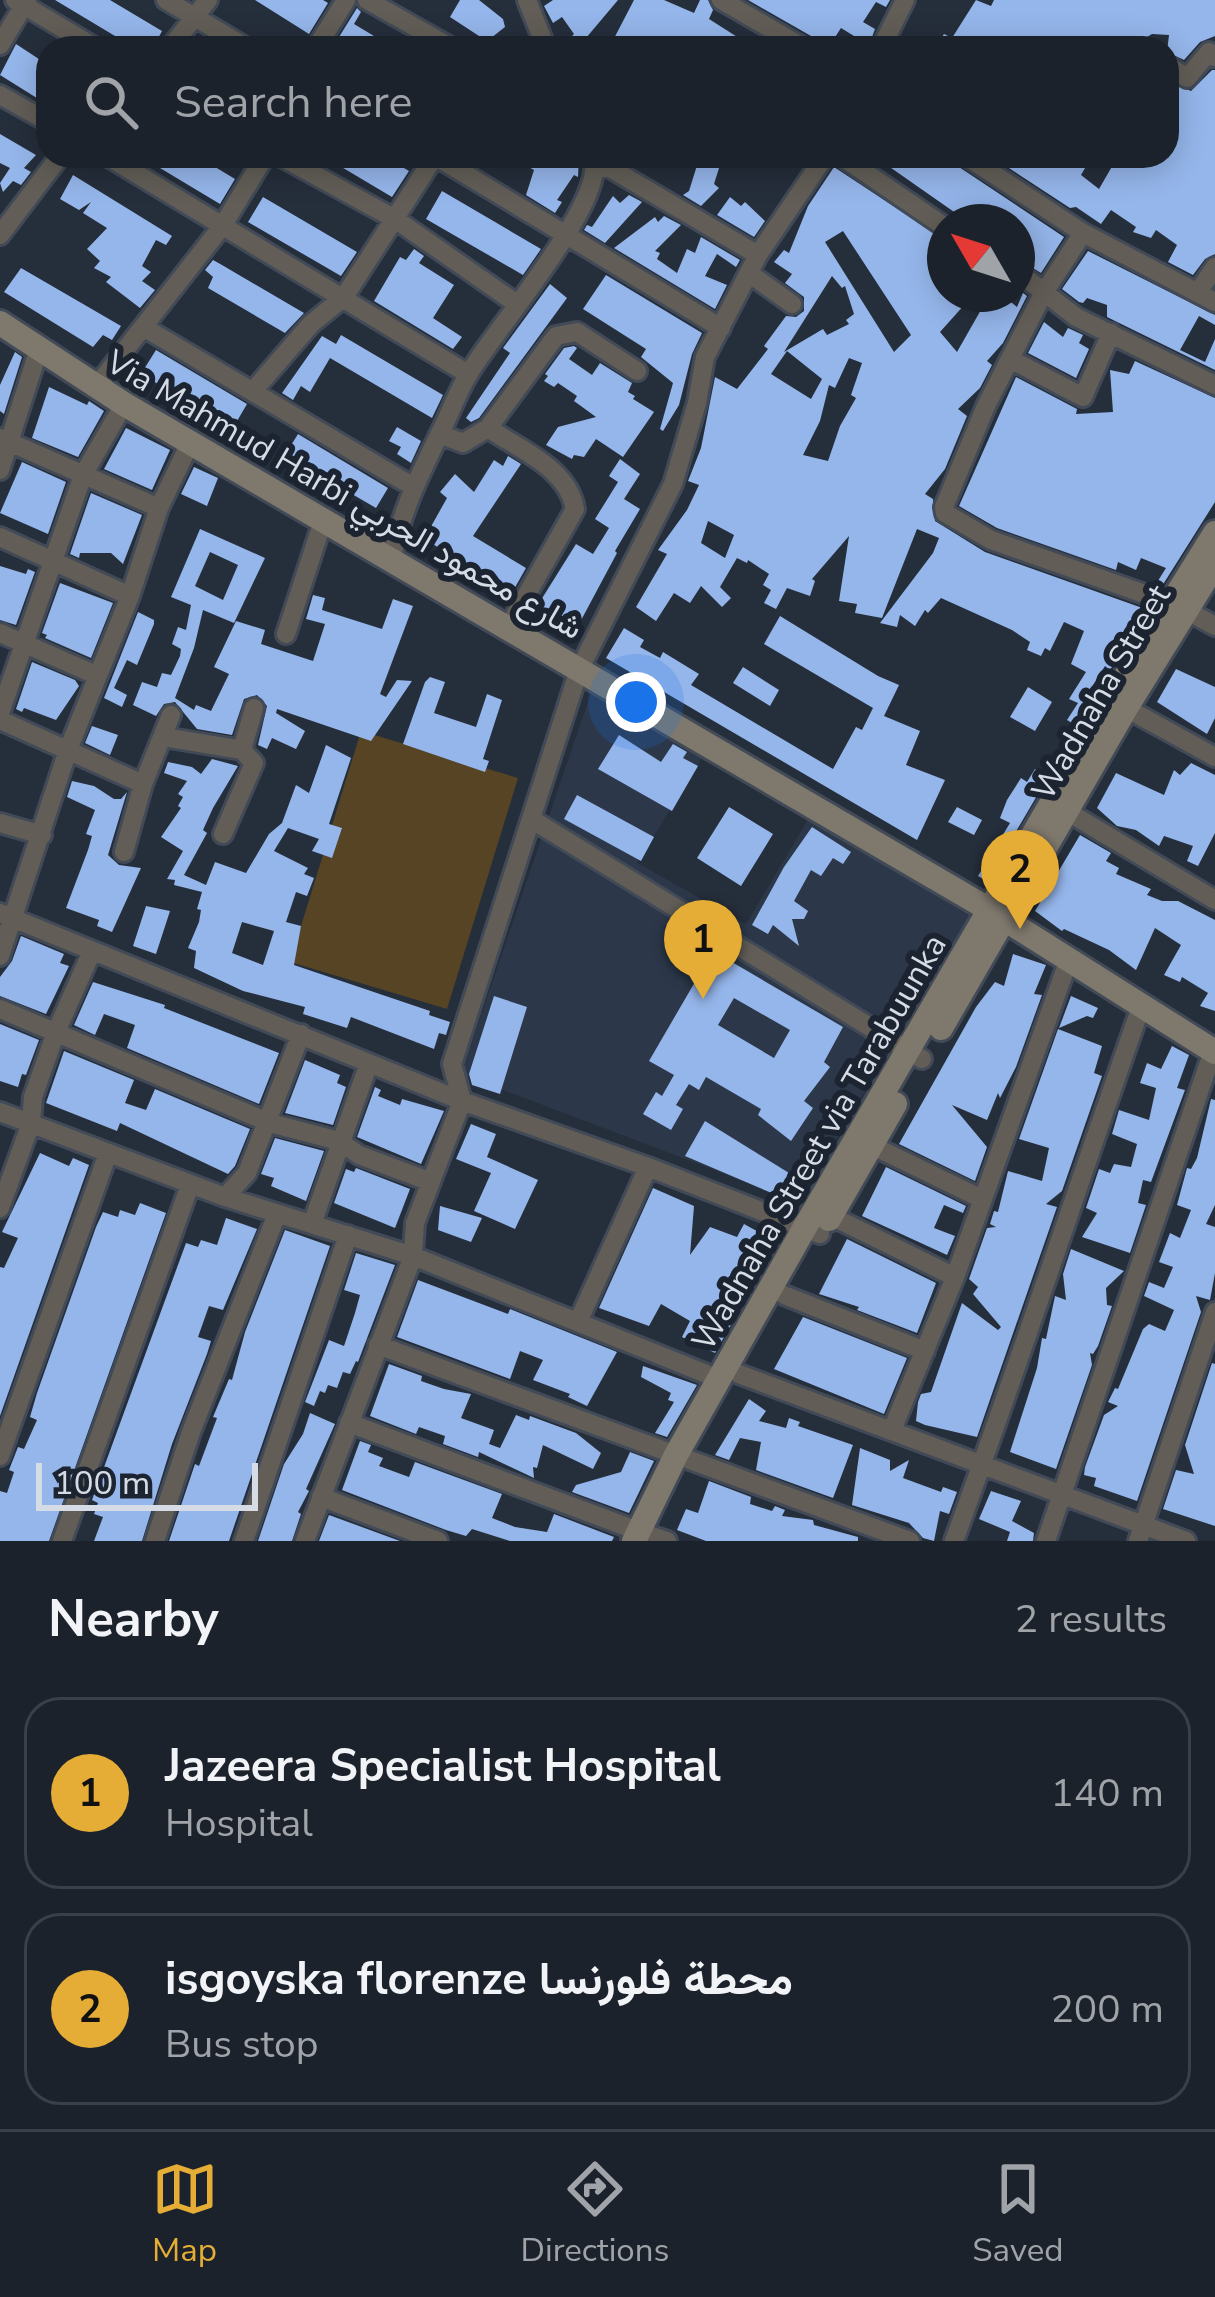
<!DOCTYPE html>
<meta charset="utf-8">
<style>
:root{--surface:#1c222c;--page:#292f38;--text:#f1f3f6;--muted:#a0a4a9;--line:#3a3f48;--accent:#e5ad36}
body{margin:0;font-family:"Nunito Sans",Vazirmatn,sans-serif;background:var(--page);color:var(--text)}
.compass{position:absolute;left:927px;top:204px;width:108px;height:108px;border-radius:50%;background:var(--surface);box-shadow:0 6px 30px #0003;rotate:309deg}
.scale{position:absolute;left:36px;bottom:30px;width:222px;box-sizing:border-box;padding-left:12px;border:6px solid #d6dce5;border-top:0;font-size:33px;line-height:42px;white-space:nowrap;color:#d6dce5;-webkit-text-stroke:9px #1c2431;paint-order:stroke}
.you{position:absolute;left:636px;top:702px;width:42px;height:42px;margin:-30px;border:9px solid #fff;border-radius:50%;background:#1a73e8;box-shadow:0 0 0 18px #1a73e833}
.badge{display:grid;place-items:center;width:78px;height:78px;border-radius:50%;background:var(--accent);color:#111;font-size:39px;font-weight:700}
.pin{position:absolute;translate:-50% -99px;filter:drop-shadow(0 3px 6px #0008)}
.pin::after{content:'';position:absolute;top:63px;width:42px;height:36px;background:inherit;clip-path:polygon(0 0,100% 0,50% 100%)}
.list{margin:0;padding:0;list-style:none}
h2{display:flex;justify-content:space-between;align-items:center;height:156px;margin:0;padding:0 48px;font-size:51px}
h2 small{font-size:39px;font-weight:400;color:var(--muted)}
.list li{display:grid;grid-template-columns:78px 1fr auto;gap:36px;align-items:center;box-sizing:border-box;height:192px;margin:0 24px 24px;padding:0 24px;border:3px solid var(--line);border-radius:36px}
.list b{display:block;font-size:45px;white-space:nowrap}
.list p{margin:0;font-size:39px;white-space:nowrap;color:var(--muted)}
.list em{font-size:39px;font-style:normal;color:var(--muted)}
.icon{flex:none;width:66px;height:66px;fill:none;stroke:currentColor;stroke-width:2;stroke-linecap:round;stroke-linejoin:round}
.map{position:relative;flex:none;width:1215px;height:1541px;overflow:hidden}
.search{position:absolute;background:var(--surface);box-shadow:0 6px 30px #0003;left:36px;right:36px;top:36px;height:132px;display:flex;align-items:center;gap:30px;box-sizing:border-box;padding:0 42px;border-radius:36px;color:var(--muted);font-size:45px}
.sheet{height:588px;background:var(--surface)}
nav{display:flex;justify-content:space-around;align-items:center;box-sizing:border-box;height:168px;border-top:3px solid var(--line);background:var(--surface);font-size:33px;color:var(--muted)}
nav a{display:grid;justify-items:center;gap:6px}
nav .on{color:var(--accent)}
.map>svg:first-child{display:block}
</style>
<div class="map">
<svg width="1215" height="1541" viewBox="0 0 1215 1541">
<rect width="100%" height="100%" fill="#252e3b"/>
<path fill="#2c384a" d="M592,690l111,66 -66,107 109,61 63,-106 160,98 -170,286 -338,-128z"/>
<path fill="#564424" d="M361,731l157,47 -71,231 -157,-47z"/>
<path fill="#95b6eb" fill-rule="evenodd" d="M55,0h55l52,31 -9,17h-18z
M255,0h68l5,3 -19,31z
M460,0h19l24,19 2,8 -23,18 -3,-9 -29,-19z
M553,0h65l-32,38 11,10h-19l-10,-8 6,-6 -12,-17 -9,6 -9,-17z
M634,0h30l30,13 6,-13h8l5,10 -4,9 33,21 -4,8h-31l-12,-6 -2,6h-23l-21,-10 -5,10h-35z
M748,0h142l-4,7 -10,-5 -13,20 12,7 -7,19 -1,-4 -26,-16 -13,20h-11l-6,-12z
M976,0l15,6 3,-6h221v36l-15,6 -16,18 -17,-8 2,-17 -17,-1 -23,14h-194l9,-14 8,4z
M357,8l4,4 -7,12 40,24h-52l3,-7 -6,-4z
M16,44l32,21v40l-48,-30z
M1212,70h3v184l-10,5 -12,16 -25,-13 9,-17 -21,-15 -5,8 -18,-6 3,-5 -25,-17 -10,14 -25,-17 -6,1 -78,-51 100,-1 -11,19 18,14 19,-33h49v-75l24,10z
M0,134l36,21 -12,13 7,4 -10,13 -8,-4 -10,11 -3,-9 10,-15 -10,-5z
M140,156h57l38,23 -15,25z
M323,156h61l25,15 -17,26z
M509,156h70l-1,21 -4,-2 -17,25 5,2 -7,11 -29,-18 8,-25z
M874,156h77l8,11 105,70 -23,36 -24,-15v-36h-60l-3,-5 3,-3z
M699,159l21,6 -6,19 5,4 -18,18 -18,-11 6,-4z
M834,167l111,73v54h29l-34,38 17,20 33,-58h11l16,13 6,-14 4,3 -24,47 -16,18 5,4 -12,23 -22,21 9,7 -22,53 -20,25 8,5 2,22 50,31 163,58 -38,60 -5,-4 -19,30 7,4 -28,47 -5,-3 12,-21 -5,-3 11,-17 -9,-4 17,-27 -15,-8 13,-33 -20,-9 -14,29 -5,-3 -4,8 -14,-6 3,-8 -18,-12 -71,-32 -13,15 -3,-3 -10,16 -15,-11 -3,12 -17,-4 53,-70 6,-15 -22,-9 -35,89 -27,-5 2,-9 -18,-3 10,-65 -37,43 3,2 -5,15 -23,-8 -11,21 -12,-6 7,-13 -8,-5 6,-11 -21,-14 -1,3 -10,-5 -17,29 11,11 -9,9 -21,-21 -11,17 -16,-10 -18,28 -20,-14 31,-53 -9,-4 29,-40 12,-25 -11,-4 13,-33 14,-71 22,12 31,-40 -4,-3 22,-30 10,1 8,-6v-14l-19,-14 7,-9 -18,-12 10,-12 5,3 19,-47zM843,231l68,104 -17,17 -69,-110zM832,276l10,12 3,-2 9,28 -8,6 3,4 -22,11 -4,-6 -39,23zM787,351l35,28 -11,20 -40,-25zM849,358l13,5 -11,32 5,3 -16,28 -12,35 -25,-6 17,-34 9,-36 6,3zM708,521l26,14 -9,23 -24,-15z
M73,175l99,61 -6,9 -10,-5 -14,26 9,6 -9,9 13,9 -15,18 -34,-26 5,-5 -17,-9 6,-7 -13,-12 20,-21 -24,-15 8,-11 -12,8 -19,-11z
M442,191l99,58 -18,26 -97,-56z
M629,195l13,7 -37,41 -21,-13 3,-5 5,2 21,-31 7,7z
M263,197l94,55 -16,24 -93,-54z
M730,197l11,9 4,-4 20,19 -11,16 -37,-22z
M664,216l17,9 -26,26 5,2 -3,6 20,14 10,-24 8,4 6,-16 39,23 -4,7 -19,-13 -12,22 22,9 -12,24 -101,-61 41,-31 3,5z
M414,249l10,7 -5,7 35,22 -21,33 29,19 -9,12 -79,-48 26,-44 6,3z
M1088,251l127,64v10l-16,-9 -19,34 25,12 10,-23v31l-108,-53v-12l-20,-7 -4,5 -4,-1 -17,-13z
M213,260l9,5 82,48 -19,20 -77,-45 5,-11 -8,-7z
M21,268l100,58 -9,14 -9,-5 -10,12 -89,-55z
M606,275l96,58 -10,21 -13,51 -16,26 -3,-2 13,-46 -32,-26 5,-8 -63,-40z
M550,284l17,14 -88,120 -8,4 -5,-4 44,-65 -7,-5z
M1044,322l19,15 5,-9 15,7 -4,8 10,6 -13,29 -48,-25z
M341,335l102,60 -11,23 -102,-60 -20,34 -9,-6 -8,14 -11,-7 40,-57 14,8z
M574,346l3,2 -8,11 23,16 8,-12 32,20 -4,9 7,4 -2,3 21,13 -31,45 -27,-18 -12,18 -10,-2 -2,4 -26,-14 12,-18 38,-10 -22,-16 3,-5 -19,-13 -4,4 -10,-6 4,-5 -3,-2 19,-26z
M156,350l91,54 -14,24 -92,-54z
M15,352l7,5 -18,57 -4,-3v-26z
M1135,361l80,37v104l-53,84 -6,-2 10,-16 -25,-10 -5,12 -18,-8 -2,8 -119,-42 -38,-22 57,-129 61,32 -1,5 37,-2 -3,-42 19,4z
M49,387l38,18 2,-4 15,10 -26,46 -46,-19z
M397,427l24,14 -10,22 -14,-9 4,-7 -12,-6z
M126,428l44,22 -18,40 -48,-21z
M298,434l90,54 -12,20 -91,-53z
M508,456l13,8 -48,72 53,32 -13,23 -89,-52 23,-41 -7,-6 15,-18 19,18 20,-32 9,6z
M620,459l20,15 -16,25 16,10 -25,42 2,2 -46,86 -40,-23 45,-72 17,10 16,-26 -14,-9 23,-37 -9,-6z
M22,462l44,20 -18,52 -48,-21z
M194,467l24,11 -11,28 -26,-12z
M91,493l51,22 -19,49 -12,-11h-31l-1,5 -9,-4z
M200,529l65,29 -31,65 -31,-13 -9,38 -19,50 19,12 2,-5 15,6 18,-37 -15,-7 22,-46 29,9 -4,14 52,17 12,-37 -19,-5 7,-24 12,3 -3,12 60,19 11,-30 20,7 -33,88 6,3 11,-17 15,1 -41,60 -94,-32 -1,4 29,18 -9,18 -24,-11 -5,11 -9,-4 9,-39 -10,-11 -13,4 -12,36 -35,-6 -22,-27 -11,2 -8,12 -23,-11 9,-23 15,5 5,-14 9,2 9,-19 1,-7 -9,-5 6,-17 8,3 5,-25 -20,-8zM210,552l28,13 -15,35 -28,-14z
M0,566l26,8 2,-5 7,3 -19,53 -16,-5z
M60,583l53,20 -22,55 -46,-20 2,-3 -5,-2z
M138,612l16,8v4l-17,41 -10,-5 -13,28 13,7 -5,12 -18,-9z
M780,616l98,60 21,9 -15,31 36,15 -14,34 39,15 -28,60 -311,-182 18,-30 20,12 -4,7 20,11 3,-6 36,22 -8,11 142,84 23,-42 6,3 11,-22 -109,-64z
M32,662l43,18 4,6 -23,34 -32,-12 -2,4 -6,-3z
M743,667l36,23 -9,16 -37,-23z
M1176,669l39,18v31l-8,16 -50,-32z
M430,677l15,5 -11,31 42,14 11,-33 15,6 -19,59 6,2 -4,11 -82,-28 22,-62z
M1028,687l24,15 -17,29 -25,-14z
M92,726l26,9 -8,20 -25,-12z
M619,735l42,27 12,-18 14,8 -4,6 15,8 -26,45 -74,-42z
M326,745l25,13 -22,66 13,4 -10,30 -20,-7 7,-12 -31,-11 -14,23 34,17 -4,6 10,4 -7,18 -11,-4 -10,30 15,4 -7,39 136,46 -1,4 21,7 -4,13 -7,-2 -5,16 -83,-32 -4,11 -44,-14 2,-7 -62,-16 -49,-23 2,-17 -8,-3 11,-26 2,-12 -4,-1 5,-17 -28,-7 1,-5 -8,-1 16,-28 -22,-14 20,-29 -3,-2 5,-9 -5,-3 9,-13 -23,-8 4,-11 24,5 9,7 11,-15 26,7 -25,42 -10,22 4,3 -23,42 22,10 9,-23 31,11 23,-39 13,-11 14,-38 13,8zM242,922l32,9 -11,34 -31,-12z
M1191,763l24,12v58l-17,33 -11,-5 6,-15 -29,-10 -5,10 -23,-16 -19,-4 -20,-18 19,-35 48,22 10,-25 6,5z
M1035,769l13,8 -61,104 -9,-5 32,-53 -10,-5 7,-18 14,-22 6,4z
M72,781l22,5 20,13h7l6,-7 -19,63 11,10 22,3 -29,64 -15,-6 2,-6 -33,-12 22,-58 4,-14 -6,-2 9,-24 -28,-13z
M577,795l77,42 -13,24 -77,-42z
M729,807l44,27 -32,52 -44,-28z
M957,807l25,13 -8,15 -26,-13z
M812,827l39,25 -8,12 -10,-6 -12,18 -10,-6 -17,31 14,10 -4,8h-12l7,27 -26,-21 -5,9 -16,-9 32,-58z
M1080,835l31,18 -5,8 13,7 -3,6 35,15 -4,6 15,6h16l37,19v91l-15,-5 8,-13 -26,-16 -2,5 -16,-7 17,-30 -26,-17 -19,42 -27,-20 -45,-21 -2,2 -27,-20z
M146,906l24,5 -14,43 -23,-8z
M21,936l43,18 -4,9 9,3 -23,48 -46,-18v-19l12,-16z
M713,951l130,76 -19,35 6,5 -26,34 9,7 -22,33 -33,-26 3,-6 -55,-32 -7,13 -10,-6 -13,21 7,4 -12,21 -28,-16 13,-22 6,4 12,-21 -25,-14zM734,998l56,32 -16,28 -56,-33z
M1013,954l33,11 -12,29 8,1 -26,72 -16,31 -2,-5 -11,27 -35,-15 35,42 -12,34 -76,-37 77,-137 19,-25 9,4z
M93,982l72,23 -1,3 115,45 -20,51 -132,-56 8,-23 -31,-11 -9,21 -21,-10z
M494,996l33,11 -27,87 -28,-9 -3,-11z
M1071,996l27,12 -5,10 -6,-2 -28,12z
M0,1024l39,16 -13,35 -4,-1 -4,13 -18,-6z
M1058,1029l44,17 -8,27 8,3 -40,115 -16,13 11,3 -80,230 -52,-12 -9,-4 2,-19 3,-8 10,-2 31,-89 36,27 3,-3 -28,-33 5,-7 -9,-8 18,-51 9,-1 -6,-3 4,-13 4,1 10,-41 34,10 7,-33 -30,-9z
M1172,1046l17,9 -12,33 8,2 -34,92 -8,-2 -5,23 8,2 -16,48 -48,-16 15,-24 -11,-5 13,-39 11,4 4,-9 17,3 6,-23 -25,-10 7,-24 30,10 7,-32 -16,-5 7,-20 14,6z
M64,1051l70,29 -9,23 21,7 9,-21 95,40 -15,37 -7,8 -108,-51 -3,8 -71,-28z
M305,1060l35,15 -3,8 9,4 -13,38 -48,-12z
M375,1087l6,3 -3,6 22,9 2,-6 42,12 -23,53 -64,-27z
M1211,1099l4,1v105l-9,19 9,3v46l-5,27 -14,-4 5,16 -64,189 -43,-15 2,-8 -12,-3 1,-8 19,-52 14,-9 -10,-4 7,-14 3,1 25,-60 6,-5 16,7 9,-21 -30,-14 5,-14 15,6 9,-21 -14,-5 11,-29 10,5 11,-28 -14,-5 10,-37 4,1 6,-11z
M705,1121l84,52 -5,16 -10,5 -89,-38z
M471,1124l25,10 -9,23 51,23 -23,49 -41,-18 17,-38 -35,-14z
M275,1138l49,13 -18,50 -35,-15 3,-8 -13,-4z
M40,1153l29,13 4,-8 16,7 -89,251v-149l4,1 14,-30 -16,-6z
M886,1167l80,39 -3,7 -19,-8 -10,23 21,8 -8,19 -85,-39z
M356,1168l54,21 -15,39 -61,-25 12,-34 8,3z
M653,1188l41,18 -4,49 20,-28 27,10 7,-13 33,18 -18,34 -18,-6 -6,19 14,4 -34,60 -33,-16 8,-16 -29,-17 -12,22 -50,-18z
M140,1203l26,10 -117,328h-49v-50l7,2 7,-21 -5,-2 9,-23 6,2 13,-29 -7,-3 7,-24 59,-166 7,-15 15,5 2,-7 15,5z
M440,1206l42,12 -11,24 -33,-12z
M226,1218l31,11 -34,81 -14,-4 -11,31 13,4 -4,13 -35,90 -30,97h-48l9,-24 -9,-3 4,-11 -6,-3 94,-257 12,4 3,-7 16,5z
M285,1230l45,16 -101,295h-60l26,-77 4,2 18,-48 -4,-1 16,-38 3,1 13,-48z
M847,1239l89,44 -19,50 -60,-23 2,-3 -40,-13z
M1071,1249l53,22 -18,17 1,17 5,1 -14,40 -5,8 -3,-1 2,12 -36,104 -46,-17 27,-84 5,-30 4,1 9,-43 11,4 -3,-26z
M356,1253l39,12 -37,97 -2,-1 -6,13 -7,-2 -6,16 -9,-3 -3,8 -5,-2 -6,15 -9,-4 24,-62 15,6 11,-33 5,-18 -16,-5z
M418,1280l90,34 2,-5 107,43 -30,54 -19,-9 2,-3 -37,-14 10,-20 -23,-9 -10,28 -113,-42z
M803,1317l104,41 -23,56 -110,-45z
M1212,1363l3,1v162l-52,-17 13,-39 18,4 -9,-29z
M389,1364l33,12 -1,5 23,8 27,5 -10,24 33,12 -5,14 11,4 16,-33 13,5 1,-4 46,17 25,20 -8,16 -50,-24 -6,23 -4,-1 1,11 -55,-26 -1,5 -35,-13 2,-8 -26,-9 -3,7 -46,-18z
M643,1366l54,19 -30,52 -12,-4 19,-31 -6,-2 3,-7 -30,-16z
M749,1399l17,12 -7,10 27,7 3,-10 11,4 -2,4 55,19 -20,53 -77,-28 5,-28 -21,-4 -11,22 -14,-5z
M310,1413l25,11 -29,65 3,2 -11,21 3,2 -9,27h-34l26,-77 19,-30z
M360,1441l11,4 -3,7 15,6 -4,8 30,11 6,-15 87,32 -10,24 23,9 32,5 7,-18 60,23 -2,4h-102l-38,-12 -6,7 -20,-6 -104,-40z
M860,1448l30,12v11l19,-11 -6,18 38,14 2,-5 14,5 -8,22 -9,-3 -6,30 -11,-3 -14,-15 -57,-18z
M630,1452l24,9 -25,52 -57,-21 4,-7 45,-13z
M709,1481l42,16 -1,7 22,7 3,-5 10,4 -3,6 31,4 1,5 44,12v4h-152l-29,-11 9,-21 12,4z
M991,1491l30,10 -9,20 22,12 -1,8h-26l3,-9 -31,-13z
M329,1515l71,26h-81z"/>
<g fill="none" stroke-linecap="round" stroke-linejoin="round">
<defs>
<path id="street" d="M15,0l81,48
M166,0l81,48
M367,0l85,48
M527,0l19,48
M721,0l83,48
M0,45l27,-45
M170,48l38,-48
M316,48l30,-48
M881,48l24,-48
M1167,65l20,13 22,-26 6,5
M0,95l48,27
M107,156l361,218
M280,156l115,63 122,85
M435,156l286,172
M841,156l104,71
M966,156l117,77 132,69
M597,166l13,2 148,87
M1083,233l-40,61 -57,112 -42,101 1,6 46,27 179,63
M0,235l60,-79
M1017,271l59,46 139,68
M750,274l42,30
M1198,292l17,-25
M145,328l267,158
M1012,360l71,37 28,-64
M96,387l127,-162 42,-69
M253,391l58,-67 33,-27 91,-141
M488,428c32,22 80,40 87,81l-67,119
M440,434l23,9 25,-15 68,-92 21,-4 60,39
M0,438l159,70
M0,470l39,-121
M0,537l130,59
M391,562c9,-48 28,-86 49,-129 10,-19 17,-40 28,-58 23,-41 144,-179 124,-219
M1186,610l29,16
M0,633l96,42
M286,634l37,-113
M1126,708l89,49
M0,713l83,-238 41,-71
M0,720l143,64
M164,737l78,13
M1068,812l147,88
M531,819l391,240
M0,823l42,12
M223,834l31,-71 -12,-13 12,-42
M124,852l19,-68 28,-69
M0,913l462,188 186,66 172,67
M0,956l68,-206 62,-154 29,-88 32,-67
M0,1009l270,114 69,18 20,14 72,27
M0,1112l225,85 188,59 306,123
M873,1146l107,52
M225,1197l22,-24 54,-139
M0,1208l31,-85 2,-26 23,-65 36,-81
M831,1216l124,61
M312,1224l57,-161
M784,1295l141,56
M578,1322l70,-155
M378,1345l298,110
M739,1374l447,167
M349,1423l289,108
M892,1430l63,-153 113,-315
M0,1456l107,-300
M690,1460l220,81
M321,1497l117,44
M652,1536l15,5
M62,1541l128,-356
M155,1541l36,-109 86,-218
M244,1541l104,-306
M305,1541l108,-285 2,-33 47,-122 -10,-37 127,-394 94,-186 24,-81 8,-46 53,-102 67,-99
M954,1541c65,-177 124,-356 187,-534
M1046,1541l167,-490
M1138,1541l77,-229"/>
<path id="secondary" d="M0,323l124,81 866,506 225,142
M941,1028l185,-320 89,-144
M829,1219l66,-115
M634,1541l42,-86 129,-228 314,-540 96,-154"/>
</defs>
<use href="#street" stroke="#414a56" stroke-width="24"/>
<use href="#secondary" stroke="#414a56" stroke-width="30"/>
<use href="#street" stroke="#625e57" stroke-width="18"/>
<use href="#secondary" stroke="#7e786d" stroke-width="24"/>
</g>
<g text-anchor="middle" stroke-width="12" stroke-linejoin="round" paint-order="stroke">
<g font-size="33" fill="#d6dce5" stroke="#1c2431">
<text transform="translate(345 494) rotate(30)" y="12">Via Mahmud Harbi شارع محمود الحربي</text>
<text transform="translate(1100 692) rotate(-60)" y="12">Wadnaha Street</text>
<text transform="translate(818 1142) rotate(-60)" y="12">Wadnaha Street via Tarabuunka</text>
</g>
</g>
</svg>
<svg class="compass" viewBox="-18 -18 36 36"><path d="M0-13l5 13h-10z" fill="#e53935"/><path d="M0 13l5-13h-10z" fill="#a0a4a9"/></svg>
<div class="scale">100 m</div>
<div class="you"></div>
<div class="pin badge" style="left:703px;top:999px">1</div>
<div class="pin badge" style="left:1020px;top:929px">2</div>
<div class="search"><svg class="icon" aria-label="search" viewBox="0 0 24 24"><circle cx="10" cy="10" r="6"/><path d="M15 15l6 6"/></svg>Search here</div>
</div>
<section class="sheet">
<h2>Nearby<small>2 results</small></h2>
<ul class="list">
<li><span class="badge">1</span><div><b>Jazeera Specialist Hospital</b><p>Hospital</p></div><em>140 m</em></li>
<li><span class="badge">2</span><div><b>isgoyska florenze محطة فلورنسا</b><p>Bus stop</p></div><em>200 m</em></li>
</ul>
</section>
<nav>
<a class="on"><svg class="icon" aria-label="map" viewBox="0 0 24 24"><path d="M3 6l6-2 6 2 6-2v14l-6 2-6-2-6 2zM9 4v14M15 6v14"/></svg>Map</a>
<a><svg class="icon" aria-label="directions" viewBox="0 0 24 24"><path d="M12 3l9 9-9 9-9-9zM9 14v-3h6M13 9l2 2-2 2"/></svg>Directions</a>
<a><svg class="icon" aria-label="saved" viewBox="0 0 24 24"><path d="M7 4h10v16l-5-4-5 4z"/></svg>Saved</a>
</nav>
